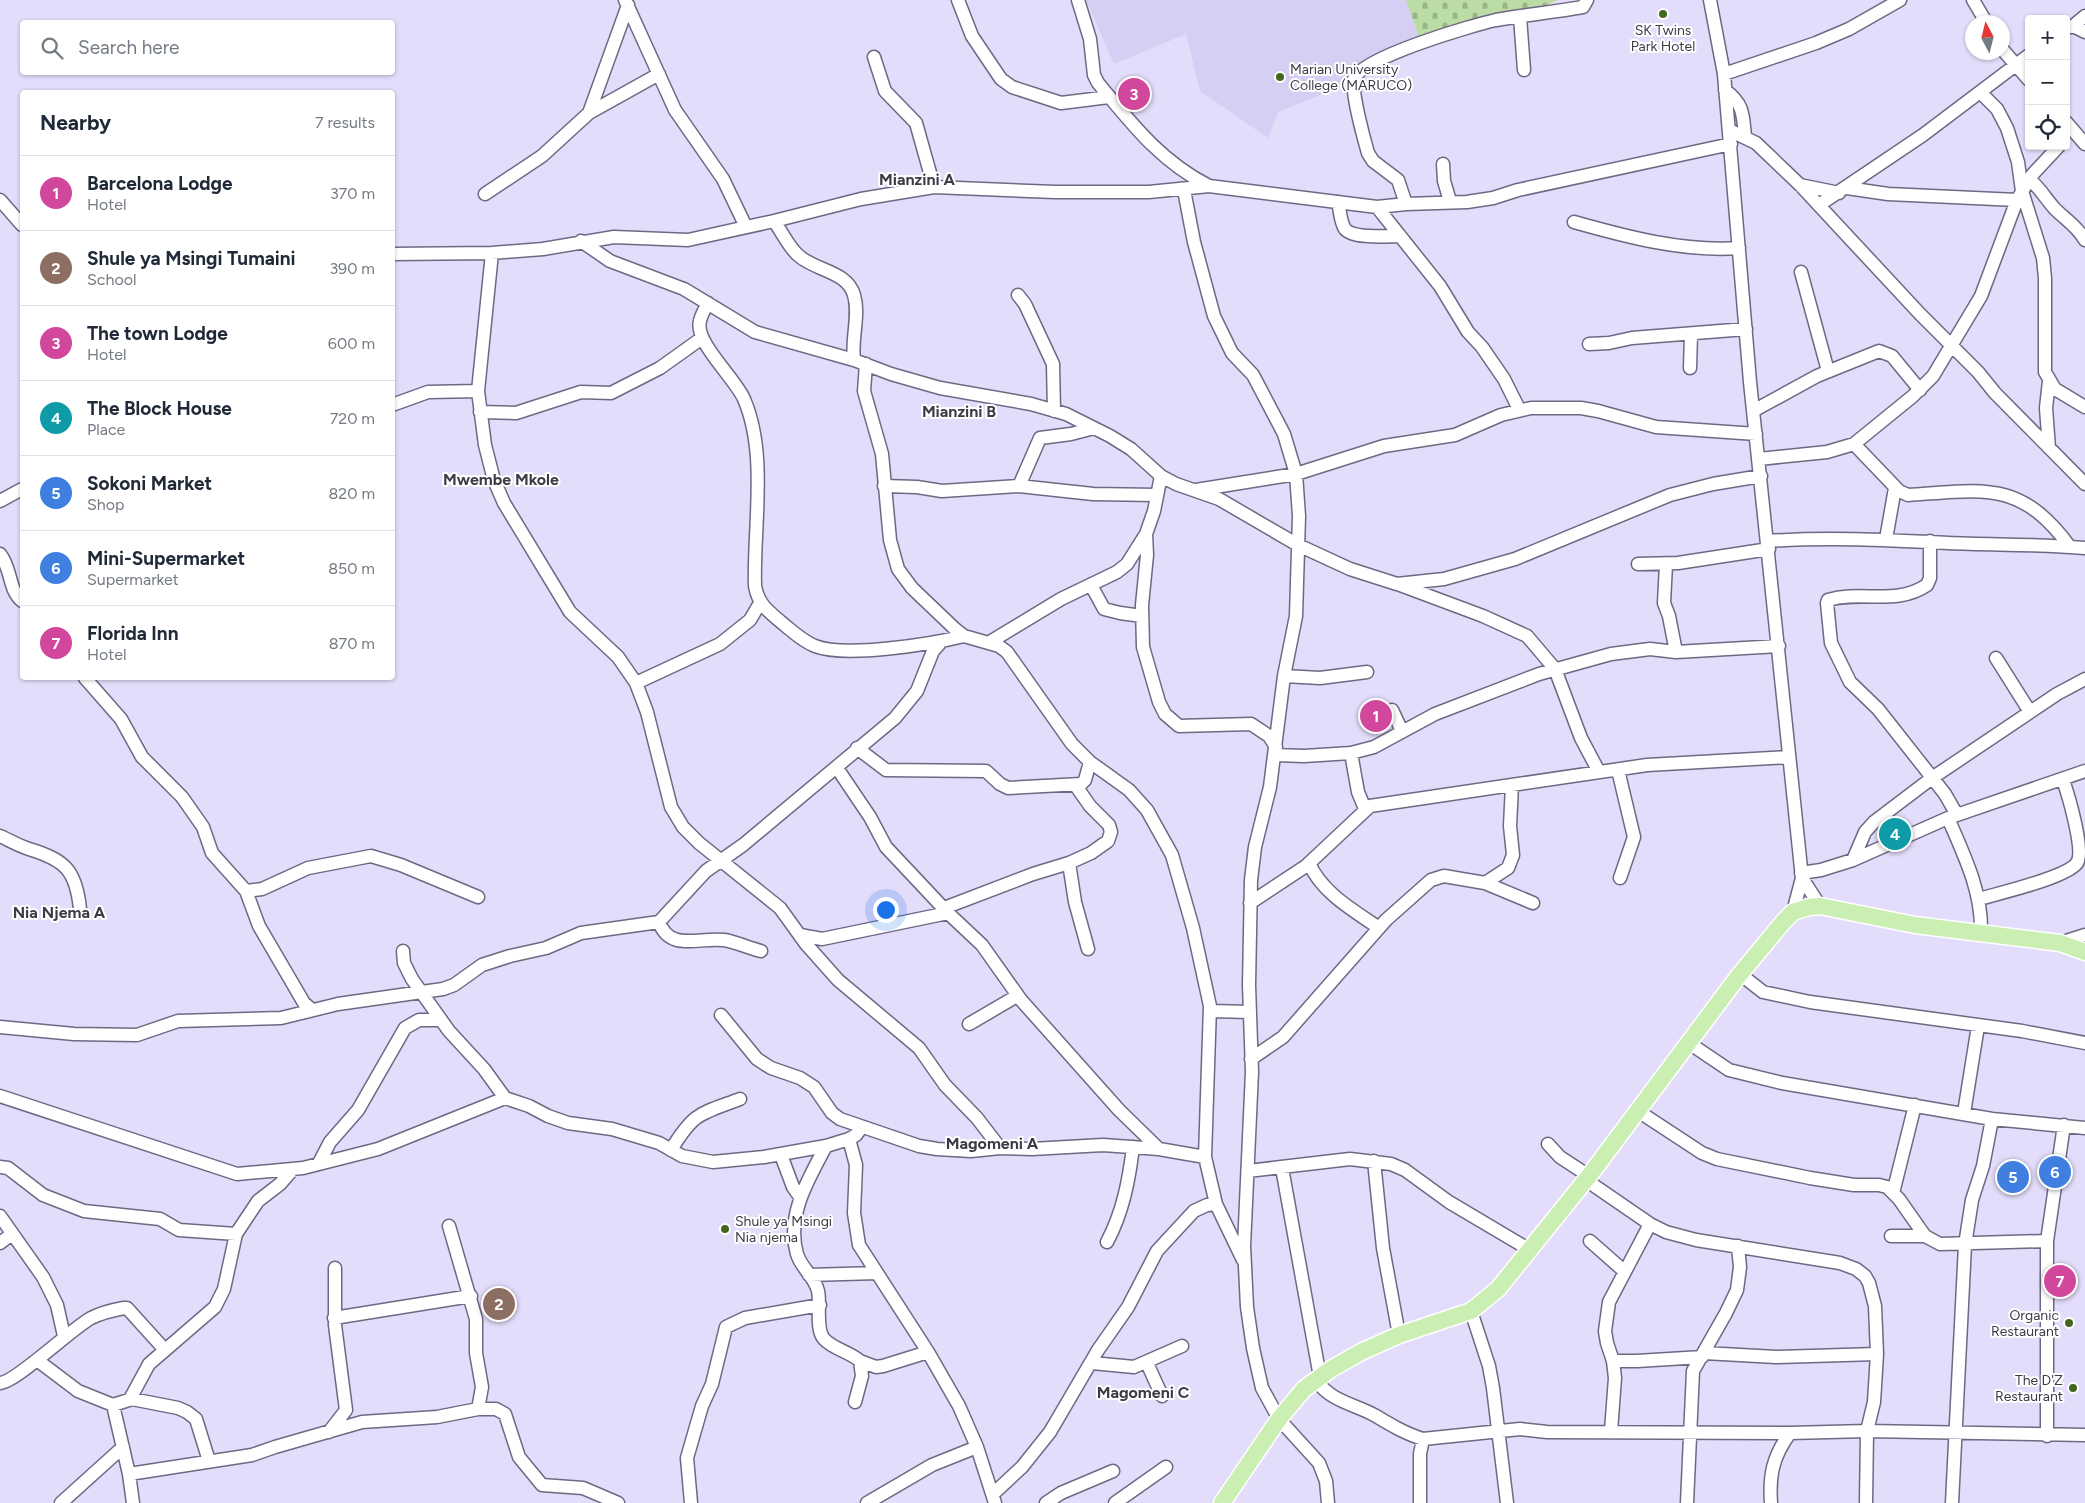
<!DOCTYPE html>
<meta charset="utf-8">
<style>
:root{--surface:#fff;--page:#f2f2f3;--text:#1f2937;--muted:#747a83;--line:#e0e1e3;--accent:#416721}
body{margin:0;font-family:Figtree,sans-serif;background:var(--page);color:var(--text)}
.controls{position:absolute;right:15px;top:15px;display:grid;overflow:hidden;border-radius:5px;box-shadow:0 1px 4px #0004}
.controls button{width:45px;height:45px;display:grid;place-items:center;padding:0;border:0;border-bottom:1px solid var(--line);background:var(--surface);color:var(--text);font:25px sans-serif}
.compass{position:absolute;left:1965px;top:15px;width:45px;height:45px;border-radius:50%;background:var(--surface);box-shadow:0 1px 4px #0004;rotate:353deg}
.you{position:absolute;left:885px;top:909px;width:18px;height:18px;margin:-12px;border:4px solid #fff;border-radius:50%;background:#1a73e8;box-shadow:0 0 0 8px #1a73e833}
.badge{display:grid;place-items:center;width:32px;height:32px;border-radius:50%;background:var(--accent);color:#fff;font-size:16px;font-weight:700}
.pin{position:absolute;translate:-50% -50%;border:2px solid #fff;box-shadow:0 1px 5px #0006}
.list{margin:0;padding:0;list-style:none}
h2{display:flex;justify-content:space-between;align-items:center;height:65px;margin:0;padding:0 20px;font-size:21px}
h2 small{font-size:16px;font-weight:400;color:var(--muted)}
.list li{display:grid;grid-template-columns:32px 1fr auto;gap:15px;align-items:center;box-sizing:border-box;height:75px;padding:0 20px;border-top:1px solid var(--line)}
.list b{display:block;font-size:19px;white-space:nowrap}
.list p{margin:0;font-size:16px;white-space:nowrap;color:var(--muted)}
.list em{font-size:16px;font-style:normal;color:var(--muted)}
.icon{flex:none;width:28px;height:28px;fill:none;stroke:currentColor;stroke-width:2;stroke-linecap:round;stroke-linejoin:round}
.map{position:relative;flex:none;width:2085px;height:1503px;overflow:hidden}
.search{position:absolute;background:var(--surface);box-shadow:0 1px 4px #0004;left:20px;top:20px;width:375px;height:55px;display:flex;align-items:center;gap:12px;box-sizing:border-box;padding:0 18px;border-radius:5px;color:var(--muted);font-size:19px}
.panel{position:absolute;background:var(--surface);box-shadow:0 1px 4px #0004;left:20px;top:90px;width:375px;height:590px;border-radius:5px}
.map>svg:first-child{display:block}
</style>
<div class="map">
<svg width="2085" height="1503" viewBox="0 0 2085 1503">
<defs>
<pattern id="cemetery-stones" width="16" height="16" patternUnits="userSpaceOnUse" patternTransform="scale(1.25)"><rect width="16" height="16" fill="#bbdca4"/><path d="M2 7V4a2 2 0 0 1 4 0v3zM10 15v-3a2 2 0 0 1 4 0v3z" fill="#99b487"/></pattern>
</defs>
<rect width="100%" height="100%" fill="#e3dcfa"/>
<path fill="#d6cef3" d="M1086,0h320l17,49 -87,40 -58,23 -10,26 -68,-47 -14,-57 -72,30z"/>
<path fill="url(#cemetery-stones)" d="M1406,0h152l-54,23 -81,26z"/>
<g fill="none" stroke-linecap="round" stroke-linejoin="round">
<defs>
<path id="minor" d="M625,0l50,110 48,69 23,48
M958,0l14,36 29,43 11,8 49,16 48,-6
M1078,0l12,39 4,36 4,8c34,41 62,78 111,103
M1710,0l14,74 26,308 52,496 -9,34
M1973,0l13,22
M1520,17l4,53
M2073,26l12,-10
M2066,28l7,-2 12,6
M2002,49l27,31
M874,57l11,34 31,32 18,64
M1724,74l92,-31 33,-14 51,-29
M1725,90c19,14 18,25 20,47
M1981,93l16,16 10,19 11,34 4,29 21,67 2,20v94l10,17 30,18
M589,113l39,-108
M2066,122l19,22
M1729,130l27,13 44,42 120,129 58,58 17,21 90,91
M1443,164l1,17 6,20
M2029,179c11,9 17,20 26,30 11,11 22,17 30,31
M1800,185l39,8
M1847,188l41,6 129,6
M1184,190l10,52 20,74 18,37 21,22 31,59 12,40 3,42 -3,100 -12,60 -14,111 -15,60 -4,33 -2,105 3,87 -8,174 3,61 6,41 9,40 17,31 40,44 7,18 2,22
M485,194l57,-38 47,-43 70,-39
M0,200l22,25
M1338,202c2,7 2,20 7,27 8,10 42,7 55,7
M1406,204l-8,-24 -25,-19 -5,-8c-4,-14 -17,-62 -14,-74 6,-21 119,-54 142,-59 29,-5 58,-8 87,-13l4,-7
M1819,205l104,-70 106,-80
M1377,207l63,79 28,46 14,15 22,32 15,30
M774,221c8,11 15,27 25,35 17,15 48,15 55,39 6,20 -3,44 0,65
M1574,222c53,15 110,30 165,26
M581,241l29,20 74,28 71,43 99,28 37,14 49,14 91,16 35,10 44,22 21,13 30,27 15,8 43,15 79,46 52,24 47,15 47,-5 71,-20 155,-64 43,-11 48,-8
M492,253l-14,138 7,54 9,35 10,23 66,109 48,45 18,26 11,29 24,95 12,20 16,16 81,65 26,36 32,36 81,68 26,37 32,33 23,30
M392,254l100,-1 51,-4 71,-12 74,3 86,-19 87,-22 73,-12 121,5h94l60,-6 168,21 29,-3 61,-2 26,-4 25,-8 213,-46
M1801,272l27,99
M1018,295l7,9 28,60 1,47
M708,303c-3,6 -7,12 -8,18 -6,21 35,57 44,78 24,55 9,129 11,187 3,18 13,25 26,36 11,9 21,19 34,24 30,12 117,-2 149,-10
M1589,344l20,-1 23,-5 114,-9
M866,364l-2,27 18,63 8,86 8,29 14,19 43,41 9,7 35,10 8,6 65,92 18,18 39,28 18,20 25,45 21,73 17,78 -5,151 11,47 27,56
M1690,368l1,-34
M2049,381l-3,27 3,40
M392,405l36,-13 50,-1
M1753,411l64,-35 62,-25 13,5 28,34
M480,412l36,1 65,-21 30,1 49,-25 42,-30
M1854,444l45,47 9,4c75,-5 112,-16 162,52
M1759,459l68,-7 27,-8 59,-48 20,-20 48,-80 36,-96 15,-25 27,-29
M884,486l33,1 25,4 77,-5 74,8 64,1
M1019,486l21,-48 31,-4 23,-6
M1196,490l100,-16 88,-28 71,-11 46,-20 30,-7h50l17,3 58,16 100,7
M0,501l22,-12
M1146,534l1,21 -5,50 1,42 16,55 6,12 14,12 72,-2 18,12 7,11
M1886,539l9,-51
M1768,541c61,-4 119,-1 180,2 46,2 91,1 137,5
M1930,541v37l-3,7c-31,21 -65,5 -99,15l-1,3 4,40 19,39 28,27 67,85 12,21
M0,554c12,15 8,35 22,47
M1638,564l40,-1 91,-14
M1666,564l-2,39 5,13 7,36
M1091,585l13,24 16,4 22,3
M1400,585l83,31 44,20 28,33 26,69 18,34
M990,642l71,-43 56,-27 10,-8 19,-30 8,-23 7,-35
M1996,658l34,54
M1284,676l36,2 47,-6
M85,678l36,41 21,38 40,40 21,30 9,26 34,38 13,35 45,77 8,7
M636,683l84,-39 30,-24 10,-17
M1392,710l10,21
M857,748l29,22 100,1 14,13 8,4 73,-4 4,-4 5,-18
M1351,753l7,39 7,17
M1275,755l29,1 47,-3 23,-6 61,-33 104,-40 72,-20 39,-5 26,3 103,-6
M837,768l33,49 16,30 62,66 34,32 39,55 98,110 40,39
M1618,770l16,67 -14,41
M1948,818c16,37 34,73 33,114
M0,836c9,4 19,10 29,13 36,11 47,21 51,60
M1853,860l12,-28 9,-10 58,-44 125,-84 28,-15
M1069,863l6,39 13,47
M1309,863c13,30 44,47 70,65
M1801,873l20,-3 32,-10 95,-42 137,-47
M1802,878l18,28
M1485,883l23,-15 5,-13 -3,-29 2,-41
M246,891l16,-2 46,-21 63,-12 30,9 77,32
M1979,899c20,-6 87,-21 98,-36 8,-12 -9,-69 -14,-83
M1250,903l56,-37 64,-60 277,-41 142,-8
M944,908l89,-34 36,-11 22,-10 17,-12 3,-9 -2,-7 -19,-19 -14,-20
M659,922c11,30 39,15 65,18 13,2 24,8 37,11
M800,935l22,4 126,-26
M2060,943l25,-8
M403,951l1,12 8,16 37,52 35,38 21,29 24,8 19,10 20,7 44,6 47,14 23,13 31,6 51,-5 62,-11 23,-7 7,-4 6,-8
M1740,974l23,18 47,10 212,29 63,12
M1211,1011l39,1
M721,1015l36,44 14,9 29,10 14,9 18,26 8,6 79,27 18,3 34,2 29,-3 32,1 71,-4 56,4 46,8
M969,1024l48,-28
M0,1027l74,7 63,1 41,-14 103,-3 57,-14 105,-15 11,-4 28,-20 28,-9 36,-8 35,-15 78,-11 47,-51 37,-26 152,-127 22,-27 16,-40 8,-9
M1689,1043l40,27 53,13 210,36 93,9
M1251,1059l32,-22 103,-117 45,-40 13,-4 41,7 48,20
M0,1096l237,78 66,-6 75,-19 127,-51
M1638,1111l64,42 15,6 93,19 44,7h25l8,2 12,12 26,37 15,8 107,-3
M1964,1113l14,-87
M849,1139l7,26 -2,48 5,32 69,107 31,54 18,41 18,56
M1548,1144l12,13 29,19
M826,1146c-18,34 -40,69 -29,108 4,14 18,23 21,37 3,13 -3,38 6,48 9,10 26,13 36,22l2,15 -7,26
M671,1150c23,-38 29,-36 69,-51
M781,1155l12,32 7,10
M1374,1161l9,87 16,87
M319,1163l11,-21 28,-32 47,-82 14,-8h22
M0,1167l8,1 35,27 41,16 76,8 19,11 57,4
M1282,1168l38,209
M1248,1171l102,-12 41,5 14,6 44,32 81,48
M1586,1180l64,44 16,8 30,8 144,23 16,6 9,7 4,7 6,23 2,48 -3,48 -7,29 -1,72
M1893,1193l22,-88
M0,1216l43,61 14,28 7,31
M449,1226l27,93v34l6,34 -4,22
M1891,1236h34
M1590,1241l34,30
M1107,1242c16,-30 22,-62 26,-95
M0,1243l12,-9
M809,1275l68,-2
M1471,1311l18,55 4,22 14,115
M334,1318l137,-22
M1704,1353l72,4 101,-3
M37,1360l41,31 35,14 19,-6 46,9 9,4 9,7 13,42
M860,1361l16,6 7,-1 45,-14
M1613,1361h24l65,-4
M1092,1363l42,4 48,-21
M1147,1363l15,33
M1316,1380c15,22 39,24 60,36 15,9 30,18 47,23l97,-10 27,3 243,1 77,-2 218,4
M0,1383c15,0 71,-54 91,-65 10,-5 22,-8 33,-10h3l38,42
M130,1399l19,-35 66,-57 9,-18 12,-55 22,-33 22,-17 13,-15
M113,1405l16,69 4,29
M1611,1431l4,-53 -2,-17 -6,-18 -2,-12 4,-29 41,-78
M329,1432l17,-22 -11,-85v-57
M2047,1436v-195l17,-116
M129,1474l123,-19 23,-8 87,-25 75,-5 41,-8h18l9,5 14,43 23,28 41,3 35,15
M993,1494l29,-27 28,-35 48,-82 30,-43 29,-56 37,-40 13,-6 9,-1
M61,1503l62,-56
M691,1503l-4,-45 15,-52 10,-22 14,-57 19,-9 75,-13
M867,1503l65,-38 45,-18
M1046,1503l15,-10 52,-22
M1115,1503l51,-36
M1420,1503v-49l3,-15
M1687,1503l6,-132 33,-58 11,-23 3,-23 -2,-21
M1771,1503c-2,-28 2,-47 19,-70
M1952,1503l13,-258 7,-45 11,-34 9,-47"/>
<path id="major" d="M1222,1503l57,-84 25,-30 27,-20 30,-17 38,-17 72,-24 27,-22 91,-113 151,-202 44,-53 9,-9 16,-5 11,-1 95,19 145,18 25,9"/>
</defs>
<use href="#minor" stroke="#6e6883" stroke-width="15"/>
<use href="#major" stroke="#fff" stroke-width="19"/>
<use href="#minor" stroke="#fff" stroke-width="12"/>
<use href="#major" stroke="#cbeeb3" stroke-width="16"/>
</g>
<g fill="#416721" stroke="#fff" stroke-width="2">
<circle cx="1663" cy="14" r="5"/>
<circle cx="1280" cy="77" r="5"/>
<circle cx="725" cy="1229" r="5"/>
<circle cx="2069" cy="1323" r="5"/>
<circle cx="2073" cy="1388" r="5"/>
</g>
<g text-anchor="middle" stroke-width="4" stroke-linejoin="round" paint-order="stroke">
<g font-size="14" fill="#3e3b47" stroke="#fff" text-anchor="start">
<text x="1663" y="35" text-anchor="middle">SK Twins<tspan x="1663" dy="16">Park Hotel</tspan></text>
<text x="1290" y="74">Marian University<tspan x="1290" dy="16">College (MARUCO)</tspan></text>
<text x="735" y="1226">Shule ya Msingi<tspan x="735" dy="16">Nia njema</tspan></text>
<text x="2059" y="1320" text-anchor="end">Organic<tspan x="2059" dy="16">Restaurant</tspan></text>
<text x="2063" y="1385" text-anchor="end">The D'Z<tspan x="2063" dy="16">Restaurant</tspan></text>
</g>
<g font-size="16" font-weight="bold" fill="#3e3b47" stroke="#fff">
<text x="917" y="185">Mianzini A</text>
<text x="959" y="417">Mianzini B</text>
<text x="501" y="485">Mwembe Mkole</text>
<text x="59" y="918">Nia Njema A</text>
<text x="992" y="1149">Magomeni A</text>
<text x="1143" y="1398">Magomeni C</text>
</g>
</g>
</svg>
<div class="controls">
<button>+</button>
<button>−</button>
<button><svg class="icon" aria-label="locate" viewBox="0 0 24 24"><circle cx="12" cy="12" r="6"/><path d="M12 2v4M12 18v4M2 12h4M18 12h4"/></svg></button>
</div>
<svg class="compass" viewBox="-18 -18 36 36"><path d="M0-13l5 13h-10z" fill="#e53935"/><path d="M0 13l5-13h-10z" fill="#747a83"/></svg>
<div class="you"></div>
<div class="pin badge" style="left:1376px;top:716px;background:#d1479c">1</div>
<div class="pin badge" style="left:499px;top:1304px;background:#8d6e63">2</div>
<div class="pin badge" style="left:1134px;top:94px;background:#d1479c">3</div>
<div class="pin badge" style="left:1895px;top:834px;background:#0f9aa8">4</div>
<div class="pin badge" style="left:2013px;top:1177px;background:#3f7fe0">5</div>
<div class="pin badge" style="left:2055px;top:1172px;background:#3f7fe0">6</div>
<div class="pin badge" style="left:2060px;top:1281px;background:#d1479c">7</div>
<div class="search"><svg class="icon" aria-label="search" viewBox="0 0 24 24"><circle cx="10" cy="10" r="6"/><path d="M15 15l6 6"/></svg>Search here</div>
<section class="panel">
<h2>Nearby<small>7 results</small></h2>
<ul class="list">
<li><span class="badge" style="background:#d1479c">1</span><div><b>Barcelona Lodge</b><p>Hotel</p></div><em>370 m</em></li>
<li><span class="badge" style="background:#8d6e63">2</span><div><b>Shule ya Msingi Tumaini</b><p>School</p></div><em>390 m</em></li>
<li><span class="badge" style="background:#d1479c">3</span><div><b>The town Lodge</b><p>Hotel</p></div><em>600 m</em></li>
<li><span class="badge" style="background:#0f9aa8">4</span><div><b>The Block House</b><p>Place</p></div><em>720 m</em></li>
<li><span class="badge" style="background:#3f7fe0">5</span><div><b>Sokoni Market</b><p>Shop</p></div><em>820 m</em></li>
<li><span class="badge" style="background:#3f7fe0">6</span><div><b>Mini-Supermarket</b><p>Supermarket</p></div><em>850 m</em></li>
<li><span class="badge" style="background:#d1479c">7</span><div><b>Florida Inn</b><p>Hotel</p></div><em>870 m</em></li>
</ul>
</section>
</div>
